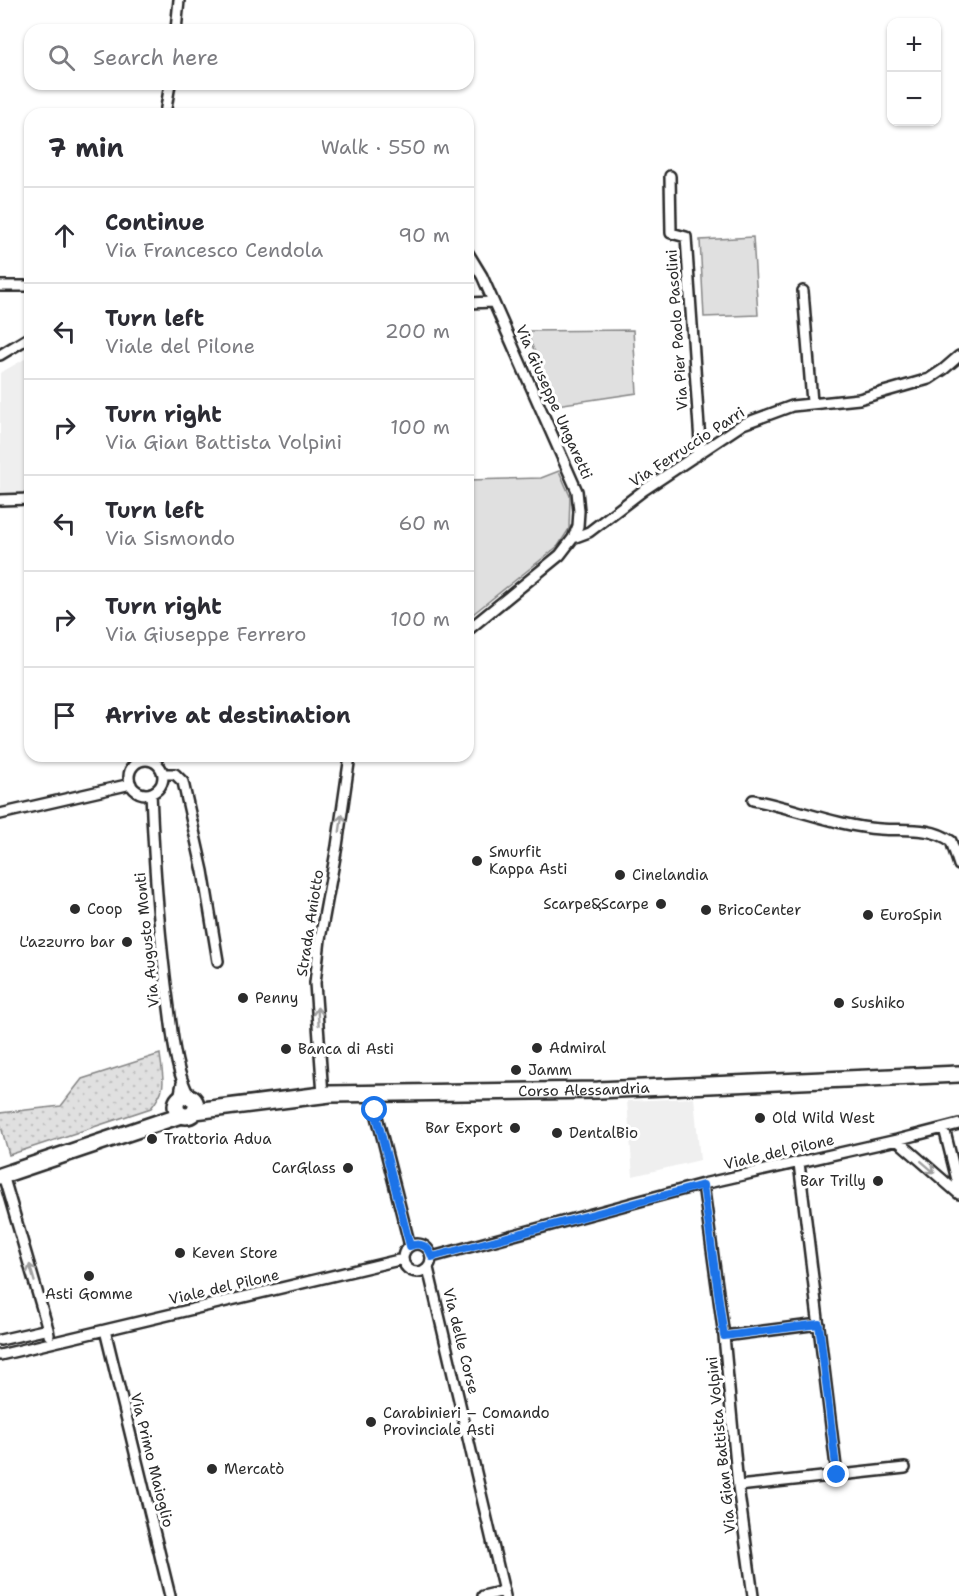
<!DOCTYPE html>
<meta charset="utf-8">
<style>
:root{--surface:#fff;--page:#f2f2f3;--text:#2b2b33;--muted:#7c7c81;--line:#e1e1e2}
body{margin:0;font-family:"Shantell Sans",sans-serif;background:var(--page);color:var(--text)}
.controls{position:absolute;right:18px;top:18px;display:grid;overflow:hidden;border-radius:12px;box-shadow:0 2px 4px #0004}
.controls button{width:54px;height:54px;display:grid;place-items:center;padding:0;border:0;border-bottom:2px solid var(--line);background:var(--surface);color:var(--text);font:30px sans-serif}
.stop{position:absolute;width:18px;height:18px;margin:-14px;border:4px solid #1a73e8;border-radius:50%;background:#fff}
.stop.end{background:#1a73e8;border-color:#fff;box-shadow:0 2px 6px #0008}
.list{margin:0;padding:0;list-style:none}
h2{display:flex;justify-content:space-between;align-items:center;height:78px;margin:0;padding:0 24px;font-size:26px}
h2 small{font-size:20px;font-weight:400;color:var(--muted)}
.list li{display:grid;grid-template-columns:39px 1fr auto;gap:18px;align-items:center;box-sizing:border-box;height:96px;padding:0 24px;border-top:2px solid var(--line)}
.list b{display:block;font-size:22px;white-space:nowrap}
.list p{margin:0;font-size:20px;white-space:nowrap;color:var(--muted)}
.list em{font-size:20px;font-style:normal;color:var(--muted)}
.icon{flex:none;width:33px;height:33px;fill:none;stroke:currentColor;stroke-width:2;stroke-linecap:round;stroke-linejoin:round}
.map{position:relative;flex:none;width:959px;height:1596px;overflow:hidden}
.search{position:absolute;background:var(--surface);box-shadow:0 2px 4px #0004;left:24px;top:24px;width:450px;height:66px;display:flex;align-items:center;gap:15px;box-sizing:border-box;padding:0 21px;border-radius:18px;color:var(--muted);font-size:22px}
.panel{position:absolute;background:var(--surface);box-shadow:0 2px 4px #0004;left:24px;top:108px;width:450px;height:654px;border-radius:18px}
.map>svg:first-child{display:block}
</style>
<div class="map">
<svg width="959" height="1596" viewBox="0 0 959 1596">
<defs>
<pattern id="grass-dots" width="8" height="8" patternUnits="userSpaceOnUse" patternTransform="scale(1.5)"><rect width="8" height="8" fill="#e0e0e0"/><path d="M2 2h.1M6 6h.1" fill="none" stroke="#c0c0c0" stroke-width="1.8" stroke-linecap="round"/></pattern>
</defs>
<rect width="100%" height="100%" fill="#fff"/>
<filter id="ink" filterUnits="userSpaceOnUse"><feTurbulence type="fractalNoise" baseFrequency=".0167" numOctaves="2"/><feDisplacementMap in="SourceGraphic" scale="12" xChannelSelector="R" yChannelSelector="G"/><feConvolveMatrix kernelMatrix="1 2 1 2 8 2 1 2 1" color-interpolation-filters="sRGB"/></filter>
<g filter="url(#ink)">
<path fill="#efefef" d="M30,356v140h-30v-123z
M694,1098l6,62 -67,16 -6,-75z"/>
<path fill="url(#grass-dots)" stroke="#868686" stroke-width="1.5" d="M160,1054c3,26 8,33 -9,54l-142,47 -9,-32v-10l61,-7 21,-27z"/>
<path fill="#e0e0e0" stroke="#868686" stroke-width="1.5" d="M753,237l5,78 -54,2 -4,-77z
M633,330l4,63 -80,12 -31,-74z
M559,471l11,25 -1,33 -11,17 -90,72v-138l73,-2z"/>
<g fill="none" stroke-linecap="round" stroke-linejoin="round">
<defs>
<path id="minor" d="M176,30l3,-30
M165,114l5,-30
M670,176l1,57 15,4 14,205 -4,14
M468,253l14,23 95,215 2,20 -1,15 -5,12 -13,17 -92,75
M0,286h30
M803,291l9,111
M468,303l25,-1
M0,355l30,-18
M0,500l30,-1
M573,538l16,-6 55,-42 99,-66 49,-18 67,-7 70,-20 15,-10 15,-13
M129 777a17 17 0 1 1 34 0a17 17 0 1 1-34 0Z
M163,774h12l8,8 20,89 15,90
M151,793c3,72 8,143 18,215 4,30 6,63 21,89
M753,800c42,8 84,26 127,29 25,2 50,-3 71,12l8,24
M0,814l131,-30
M371,1093l39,153
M323,1095l-8,-112 5,-44 17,-93 13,-90
M179,1099l3,-16
M944,1128l15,60
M897,1140l62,54
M799,1163l38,312
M3,1175l45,154
M703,1184l21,152 14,150 15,110
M403 1258a14 14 0 1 1 28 0a14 14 0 1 1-28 0Z
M432,1257l271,-73 194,-44 62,-16
M428,1268l77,328
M105,1330l65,266
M724,1336l95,-12
M0,1340l48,-11 1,6
M0,1355l403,-96
M738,1486l167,-18
M483,1596l21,-5"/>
<g id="primary">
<circle cx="186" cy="1106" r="10"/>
<path id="s1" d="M195,1111l135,-17 268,-4 361,-16"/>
<path d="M0,1176l181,-61"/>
</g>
</defs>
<use href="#minor" stroke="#2b2b2b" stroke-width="14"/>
<use href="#primary" stroke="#2b2b2b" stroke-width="20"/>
<use href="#minor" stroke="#fff" stroke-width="9"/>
<use href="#primary" stroke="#fff" stroke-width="15"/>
</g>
<defs><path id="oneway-shaft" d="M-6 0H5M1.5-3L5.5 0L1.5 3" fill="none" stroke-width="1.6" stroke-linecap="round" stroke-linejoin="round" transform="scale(1.5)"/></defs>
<g stroke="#a0a0a0">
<use href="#oneway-shaft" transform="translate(341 823) rotate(-82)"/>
<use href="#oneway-shaft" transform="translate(318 1016) rotate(-94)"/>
<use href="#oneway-shaft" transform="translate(928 1167) rotate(41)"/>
<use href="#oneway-shaft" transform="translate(32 1273) rotate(-106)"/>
</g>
</g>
<g fill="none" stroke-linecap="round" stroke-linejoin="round" filter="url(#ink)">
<path stroke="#1a73e8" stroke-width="8" d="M375,1110l35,136c10,-4 19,0 22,11l271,-72 21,151 95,-12 18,151"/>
</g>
<g fill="#2b2b2b" stroke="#fff" stroke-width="2">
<circle cx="477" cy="861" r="6"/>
<circle cx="620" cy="875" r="6"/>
<circle cx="661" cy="904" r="6"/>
<circle cx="75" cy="909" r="6"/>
<circle cx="706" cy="910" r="6"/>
<circle cx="868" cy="915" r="6"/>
<circle cx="127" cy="942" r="6"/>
<circle cx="243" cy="998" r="6"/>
<circle cx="839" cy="1003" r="6"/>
<circle cx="537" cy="1048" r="6"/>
<circle cx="286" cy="1049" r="6"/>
<circle cx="516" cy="1070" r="6"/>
<circle cx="760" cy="1118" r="6"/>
<circle cx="515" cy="1128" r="6"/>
<circle cx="557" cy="1133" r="6"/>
<circle cx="152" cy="1139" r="6"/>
<circle cx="348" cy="1168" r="6"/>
<circle cx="878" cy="1181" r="6"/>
<circle cx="180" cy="1253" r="6"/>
<circle cx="89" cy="1276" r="6"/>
<circle cx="371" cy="1422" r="6"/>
<circle cx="212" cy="1469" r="6"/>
</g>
<g text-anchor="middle" stroke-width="6" stroke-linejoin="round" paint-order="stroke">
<g font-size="15" fill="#2b2b2b" stroke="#fff">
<text transform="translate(677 330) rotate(-94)" y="5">Via Pier Paolo Pasolini</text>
<text transform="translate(554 402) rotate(66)" y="5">Via Giuseppe Ungaretti</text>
<text transform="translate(687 447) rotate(-33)" y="5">Via Ferruccio Parri</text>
<text transform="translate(310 923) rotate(-81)" y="5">Strada Aniotto</text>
<text transform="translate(147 940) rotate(-96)" y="5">Via Augusto Monti</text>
<text dy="5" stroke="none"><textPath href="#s1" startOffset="390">Corso Alessandria</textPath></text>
<text transform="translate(779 1152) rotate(-13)" y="5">Viale del Pilone</text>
<text transform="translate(224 1287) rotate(-13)" y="5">Viale del Pilone</text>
<text transform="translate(461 1341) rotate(76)" y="5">Via delle Corse</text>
<text transform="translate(721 1445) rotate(-96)" y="5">Via Gian Battista Volpini</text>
<text transform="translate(152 1460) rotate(76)" y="5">Via Primo Maioglio</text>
</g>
<g font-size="15" fill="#2b2b2b" stroke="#fff" text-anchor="start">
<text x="489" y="857">Smurfit<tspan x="489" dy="17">Kappa Asti</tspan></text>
<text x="632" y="880">Cinelandia</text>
<text x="649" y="909" text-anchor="end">Scarpe&amp;Scarpe</text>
<text x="87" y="914">Coop</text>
<text x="718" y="915">BricoCenter</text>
<text x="880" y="920">EuroSpin</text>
<text x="115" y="947" text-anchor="end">L'azzurro bar</text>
<text x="255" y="1003">Penny</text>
<text x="851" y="1008">Sushiko</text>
<text x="549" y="1053">Admiral</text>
<text x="298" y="1054">Banca di Asti</text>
<text x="528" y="1075">Jamm</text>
<text x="772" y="1123">Old Wild West</text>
<text x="503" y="1133" text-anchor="end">Bar Export</text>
<text x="569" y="1138">DentalBio</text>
<text x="164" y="1144">Trattoria Adua</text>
<text x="336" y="1173" text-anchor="end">CarGlass</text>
<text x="866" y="1186" text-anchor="end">Bar Trilly</text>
<text x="192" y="1258">Keven Store</text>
<text x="89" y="1299" text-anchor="middle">Asti Gomme</text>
<text x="383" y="1418">Carabinieri – Comando<tspan x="383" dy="17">Provinciale Asti</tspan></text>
<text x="224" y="1474">Mercatò</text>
</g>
</g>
</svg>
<div class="controls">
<button>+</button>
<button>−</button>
</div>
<div class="stop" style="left:375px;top:1110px"></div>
<div class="stop end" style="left:837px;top:1475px"></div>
<div class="search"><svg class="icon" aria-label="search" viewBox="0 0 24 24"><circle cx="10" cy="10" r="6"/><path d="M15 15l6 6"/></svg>Search here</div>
<section class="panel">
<h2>7 min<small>Walk · 550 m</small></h2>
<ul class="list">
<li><svg class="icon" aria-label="ahead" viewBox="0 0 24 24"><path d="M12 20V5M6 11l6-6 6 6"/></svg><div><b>Continue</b><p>Via Francesco Cendola</p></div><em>90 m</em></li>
<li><svg class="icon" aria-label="left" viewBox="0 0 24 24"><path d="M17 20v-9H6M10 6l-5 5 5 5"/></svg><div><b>Turn left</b><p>Viale del Pilone</p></div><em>200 m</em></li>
<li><svg class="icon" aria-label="right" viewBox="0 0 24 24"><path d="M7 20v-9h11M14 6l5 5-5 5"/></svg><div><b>Turn right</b><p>Via Gian Battista Volpini</p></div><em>100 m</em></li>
<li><svg class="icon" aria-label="left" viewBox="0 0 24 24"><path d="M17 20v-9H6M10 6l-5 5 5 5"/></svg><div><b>Turn left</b><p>Via Sismondo</p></div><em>60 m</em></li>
<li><svg class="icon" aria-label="right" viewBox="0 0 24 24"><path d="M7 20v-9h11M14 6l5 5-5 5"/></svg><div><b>Turn right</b><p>Via Giuseppe Ferrero</p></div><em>100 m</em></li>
<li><svg class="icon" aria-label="arrive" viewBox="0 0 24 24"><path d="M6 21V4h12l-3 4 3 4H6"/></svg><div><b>Arrive at destination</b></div></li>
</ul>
</section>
</div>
